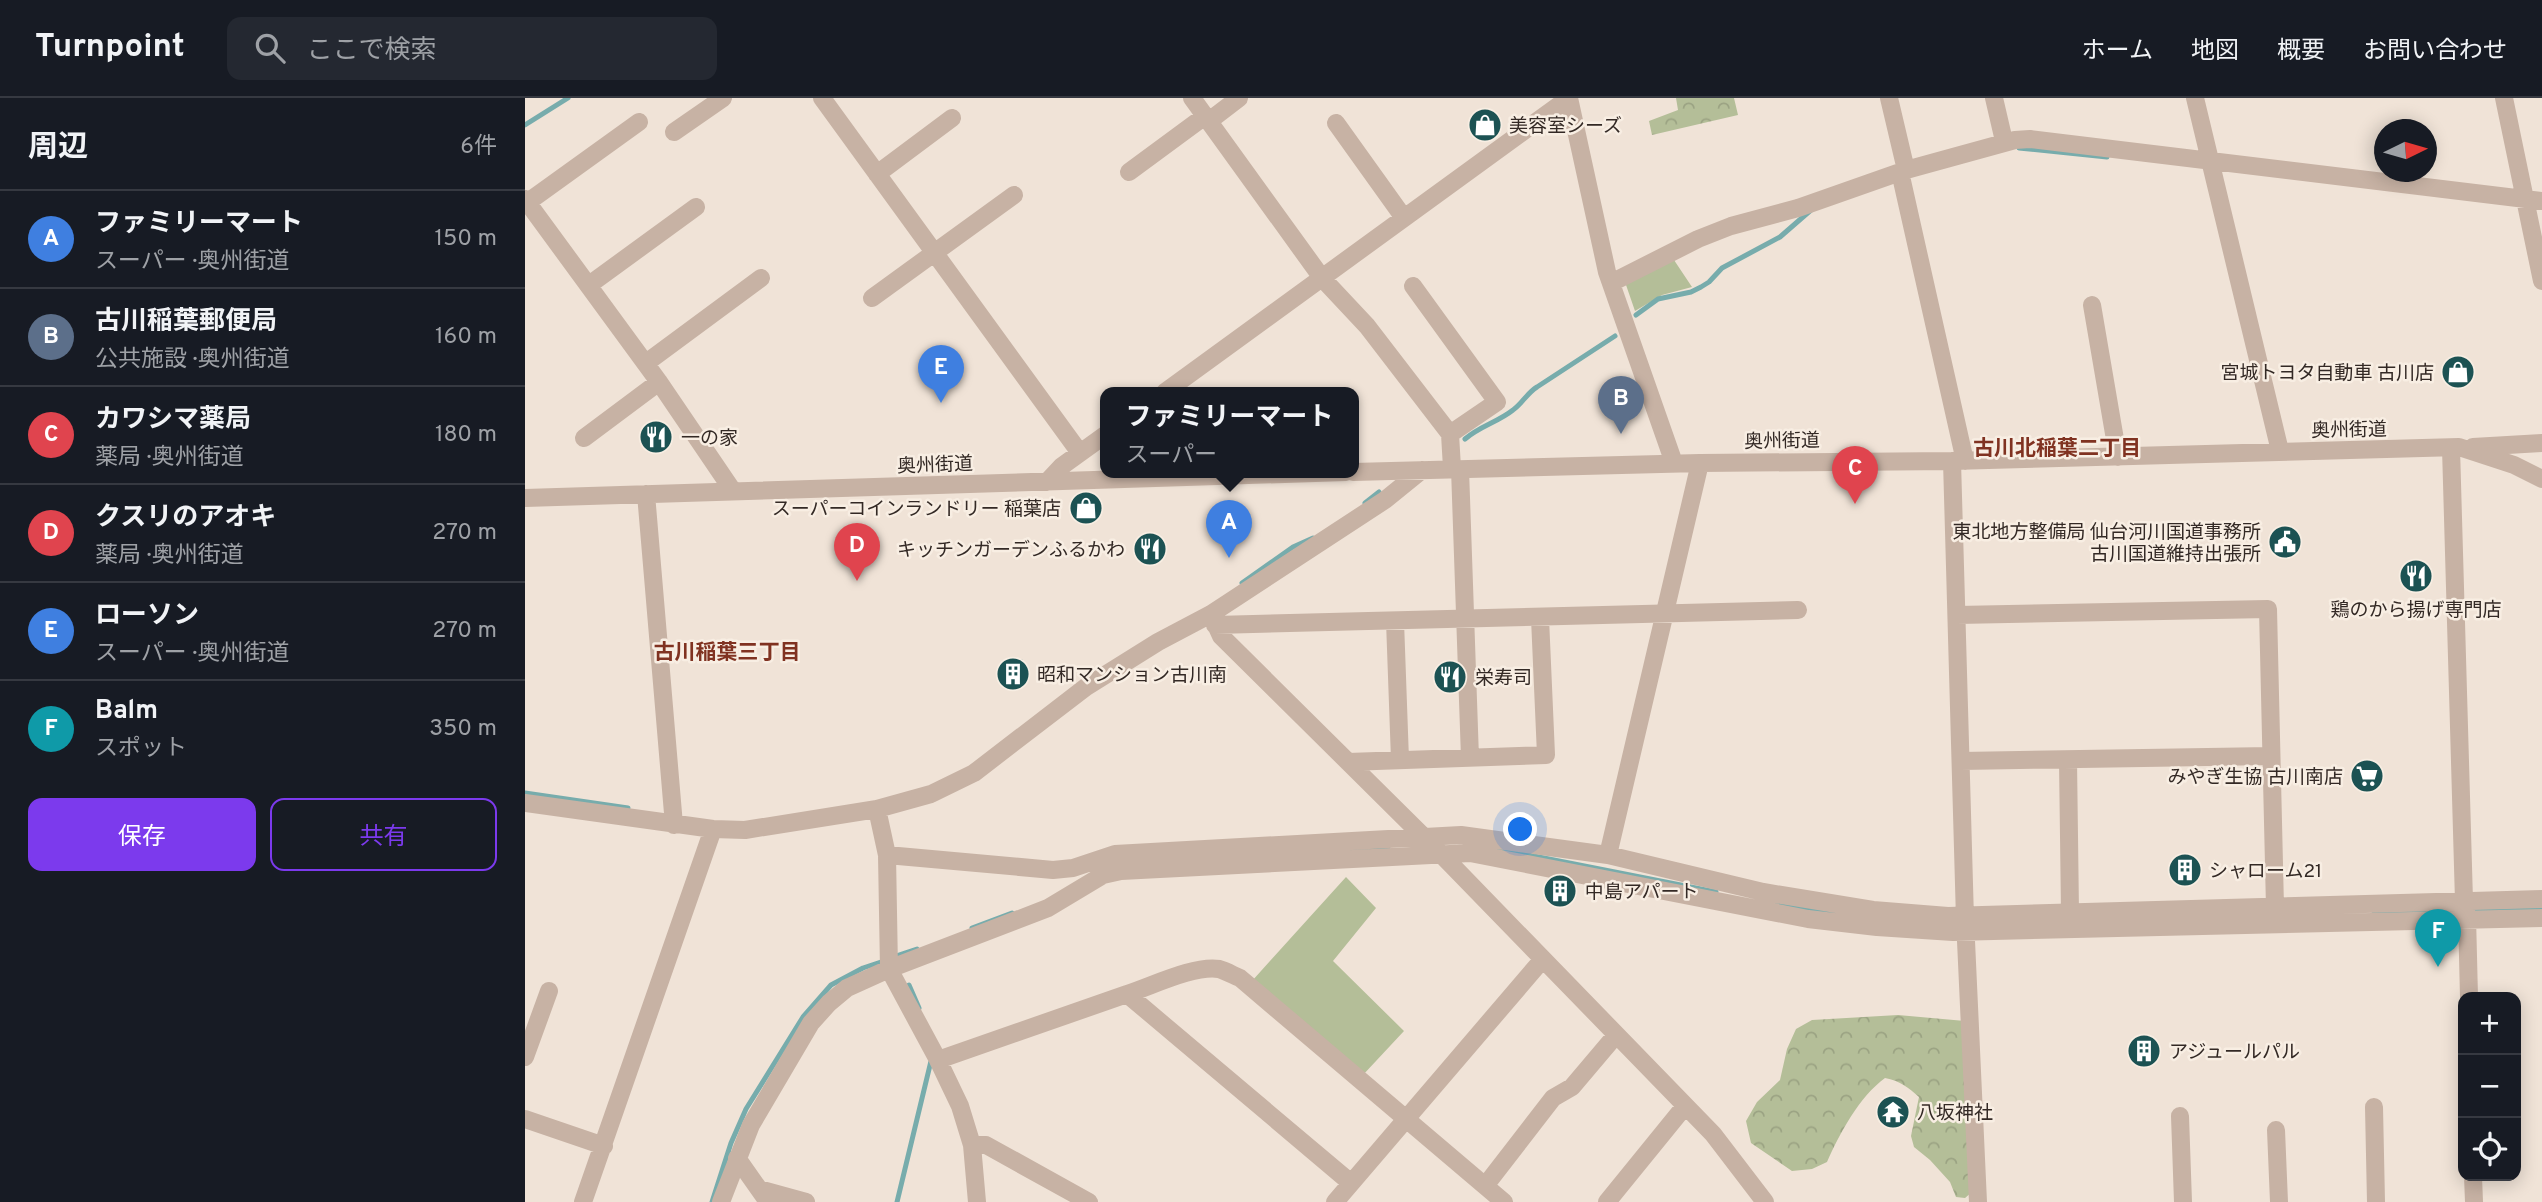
<!DOCTYPE html>
<html lang="ja">
<meta charset="utf-8">
<style>
:root{--surface:#171b24;--page:#242831;--text:#f1f3f6;--muted:#9ea1a6;--line:#363941;--accent:#7c3aed}
body{margin:0;font-family:Overpass,"Noto Sans JP",sans-serif;background:var(--page);color:var(--text)}
.controls{position:absolute;right:21px;bottom:21px;display:grid;overflow:hidden;border-radius:14px;box-shadow:0 4px 18px #0003}
.controls button{width:63px;height:63px;display:grid;place-items:center;padding:0;border:0;border-bottom:2px solid var(--line);background:var(--surface);color:var(--text);font:35px sans-serif}
.compass{position:absolute;left:1849px;top:21px;width:63px;height:63px;border-radius:50%;background:var(--surface);box-shadow:0 4px 18px #0003;rotate:85deg}
.you{position:absolute;left:996px;top:732px;width:24px;height:24px;margin:-18px;border:5px solid #fff;border-radius:50%;background:#1a73e8;box-shadow:0 0 0 10px #1a73e833}
.badge{display:grid;place-items:center;width:46px;height:46px;border-radius:50%;background:var(--accent);color:#fff;font-size:23px;font-weight:700}
.pin{position:absolute;translate:-50% -58px;filter:drop-shadow(0 2px 4px #0008)}
.pin::after{content:'';position:absolute;top:37px;width:24px;height:21px;background:inherit;clip-path:polygon(0 0,100% 0,50% 100%)}
.popup{position:absolute;left:575px;top:289px;width:259px;height:91px;box-sizing:border-box;display:grid;place-content:center;border-radius:14px;background:var(--surface);filter:drop-shadow(0 2px 5px #0005);font-size:23px;white-space:nowrap;color:var(--muted)}
.popup b{font-size:26px;color:var(--text)}
.popup::after{content:'';position:absolute;left:50%;top:100%;margin-left:-14px;border:14px solid transparent;border-top-color:var(--surface)}
.list{margin:0;padding:0;list-style:none}
h2{display:flex;justify-content:space-between;align-items:center;height:91px;margin:0;padding:0 28px;font-size:30px}
h2 small{font-size:23px;font-weight:400;color:var(--muted)}
.list li{display:grid;grid-template-columns:46px 1fr auto;gap:21px;align-items:center;box-sizing:border-box;height:98px;padding:0 28px;border-top:2px solid var(--line)}
.list b{display:block;font-size:26px;white-space:nowrap}
.list p{margin:0;font-size:23px;white-space:nowrap;color:var(--muted)}
.list em{font-size:23px;font-style:normal;color:var(--muted)}
.actions{display:flex;gap:14px;padding:21px 28px}
.actions a{flex:1;padding:16px 0;border:2px solid var(--accent);border-radius:14px;text-align:center;font-size:24px;color:var(--accent)}
.actions .main{background:var(--accent);color:#fff}
.icon{flex:none;width:38px;height:38px;fill:none;stroke:currentColor;stroke-width:2;stroke-linecap:round;stroke-linejoin:round}
.map{position:relative;flex:none;width:2017px;height:1104px;overflow:hidden}
header{display:flex;align-items:center;gap:42px;box-sizing:border-box;height:98px;padding:0 35px;background:var(--surface);border-bottom:2px solid var(--line)}
header strong{font-size:33px}
nav{display:flex;gap:38px;margin-inline-start:auto;font-size:24px}
.search{width:490px;height:63px;background:var(--page);display:flex;align-items:center;gap:18px;box-sizing:border-box;padding:0 24px;border-radius:14px;color:var(--muted);font-size:26px}
main{display:flex}
aside{flex:1;background:var(--surface)}
.map>svg:first-child{display:block}
</style>
<header>
<strong>Turnpoint</strong>
<div class="search"><svg class="icon" aria-label="search" viewBox="0 0 24 24"><circle cx="10" cy="10" r="6"/><path d="M15 15l6 6"/></svg>ここで検索</div>
<nav><a>ホーム</a><a>地図</a><a>概要</a><a>お問い合わせ</a></nav>
</header>
<main>
<aside>
<h2>周辺<small>6件</small></h2>
<ul class="list">
<li><span class="badge" style="background:#3f7fe0">A</span><div><b>ファミリーマート</b><p>スーパー · 奥州街道</p></div><em>150 m</em></li>
<li><span class="badge" style="background:#5c6f8a">B</span><div><b>古川稲葉郵便局</b><p>公共施設 · 奥州街道</p></div><em>160 m</em></li>
<li><span class="badge" style="background:#e0444e">C</span><div><b>カワシマ薬局</b><p>薬局 · 奥州街道</p></div><em>180 m</em></li>
<li><span class="badge" style="background:#e0444e">D</span><div><b>クスリのアオキ</b><p>薬局 · 奥州街道</p></div><em>270 m</em></li>
<li><span class="badge" style="background:#3f7fe0">E</span><div><b>ローソン</b><p>スーパー · 奥州街道</p></div><em>270 m</em></li>
<li><span class="badge" style="background:#0f9aa8">F</span><div><b>Balm</b><p>スポット</p></div><em>350 m</em></li>
</ul>
<div class="actions"><a class="main">保存</a><a>共有</a></div>
</aside>
<div class="map">
<svg width="2017" height="1104" viewBox="0 0 2017 1104">
<defs>
<pattern id="forest-crowns" width="20" height="18" patternUnits="userSpaceOnUse" patternTransform="scale(1.75)"><rect width="20" height="18" fill="#b4be98"/><path d="M2 6a3 3 0 1 1 6 0M12 15a3 3 0 1 1 6 0" fill="none" stroke="#9ba383"/></pattern>
</defs>
<rect width="100%" height="100%" fill="#f0e3d7"/>
<path fill="#b4be98" d="M1147,159l20,30 -30,8 -27,16 -10,-29z
M821,779l30,31 -43,53 71,70 -42,45 -110,-95z"/>
<path fill="url(#forest-crowns)" d="M1151,0h58l4,17 -86,20 -3,-14 29,-11z
M1373,917l67,6 7,171 -7,6 -9,-1 -6,-15 -20,-22 -16,-13 -3,-11 8,-39c-11,-10 -19,-16 -34,-19 -26,19 -45,55 -58,84l-15,7 -20,2 -41,-28 -5,-22 11,-19 23,-22 7,-31 9,-20 16,-9z"/>
<g fill="none" stroke-linecap="round" stroke-linejoin="round">
<path stroke="#77acac" stroke-width="5" d="M0,27l43,-27
M1494,50l88,9
M1111,217l22,-16 33,-7 10,-5 8,-5 13,-14 58,-31 31,-27
M940,341c15,-13 33,-17 48,-29 9,-6 14,-17 24,-23l78,-51
M840,405l14,-11
M717,485l51,-36 20,-9
M0,695l103,15
M974,751l217,43
M733,757l130,-7
M1252,806l70,11
M1849,815l168,-4
M447,830l40,-15
M368,859l24,-8
M384,887l10,23
M187,1104l19,-59 15,-34 57,-92 28,-32 32,-17 21,-7
M372,1104l34,-141"/>
<path stroke="#c7b2a4" stroke-width="18" d="M297,0l258,355
M667,0l130,180 45,48 83,108 2,34
M1044,0l38,174 67,191
M1364,0l17,72
M1469,0l10,43
M1670,0l85,353
M1979,0l38,183
M684,23l30,-23
M811,25l68,95
M149,34l49,-34
M604,74l76,-56
M1375,74l65,289
M352,76l75,-56
M0,101l134,183 74,109
M3,104l111,-80
M1086,185l87,-44 33,-13 67,-18 108,-38 109,-30 15,-1 512,62
M64,187l107,-78
M888,188l84,116 -47,32
M347,200l142,-103
M1567,207l26,152
M121,265l115,-85
M640,294l404,-294
M59,340l75,-56
M1948,349l69,-4
M1926,350l13,453 3,15 2,81
M1427,363l13,458 13,283
M935,371l10,289
M828,374l347,-9 252,-2 507,-14 55,18 28,14
M522,384l15,-16 43,-31
M121,396l28,331
M0,400l821,-26
M686,516l10,22 218,216 274,282 52,68
M1432,517l311,-6 7,298
M870,523l5,139
M690,527l583,-15
M1543,662l2,152
M1436,663l310,-5
M823,664l198,-7 -6,-137
M0,705l188,26 32,1 132,-21 54,-15 43,-21 112,-86 72,-45 53,-28 174,-114 37,-30
M352,711l10,46 2,114 49,91 22,46 12,39 5,57
M362,757l166,15 20,-2 42,-14 346,-19 147,20 155,37 110,18 75,6 594,-17
M1083,757l92,-392
M602,896c25,-8 67,-29 92,-25 7,2 14,6 21,9l264,224
M0,959l24,-66
M413,962l189,-66 224,189
M1849,1009l2,95
M1655,1018l3,86
M0,1021l79,27
M1751,1032l3,72
M447,1047h14l103,57
M212,1060l31,44
M1948,1078l1,26
M960,1088l68,-88 19,-11 44,-52
M234,1091l47,13
M58,1104l130,-373
M196,1104l30,-77 60,-102 18,-20 18,-15 42,-19 159,-61 55,-33 18,-4 349,-18 338,66 69,8 76,5 589,-14
M810,1104l208,-243
M1082,1104l78,-96"/>
</g>
<defs>
<symbol id="shop-disc" viewBox="-11 -11 22 22"><circle r="9.5" fill="#1c5253" stroke="#f8eee3"/><path d="M-5-2.5h2.3a2.7 3.5 0 0 1 5.4 0H5L5.5 6h-11ZM-1.5-2.5h3a1.5 2.3 0 0 0-3 0Z" fill="#fff"/></symbol>
<symbol id="restaurant-disc" viewBox="-11 -11 22 22"><circle r="9.5" fill="#1c5253" stroke="#f8eee3"/><path d="M-5-6h1v4h1v-4h1v4h1v-4h1v5L-1.5 .5V6h-2V.5L-5-1ZM5-6V6H3V1.5H1.5Q1.5-4 5-6Z" fill="#fff"/></symbol>
<symbol id="civic-disc" viewBox="-11 -11 22 22"><circle r="9.5" fill="#1c5253" stroke="#f8eee3"/><path d="M-.6-6.5H3V-4.5H.6V-3L4-1V1h2V6H-6V1h2V-1L-.6-3ZM-1.2 2.5V6h2.4V2.5Z" fill="#fff"/></symbol>
<symbol id="building-disc" viewBox="-11 -11 22 22"><circle r="9.5" fill="#1c5253" stroke="#f8eee3"/><path d="M-4-6H4V6H1V3H-1V6H-4ZM-2.5-4.3h1.7v1.8h-1.7ZM.8-4.3h1.7v1.8H.8ZM-2.5-1h1.7V.8h-1.7ZM.8-1h1.7V.8H.8Z" fill="#fff"/></symbol>
<symbol id="supermarket-disc" viewBox="-11 -11 22 22"><circle r="9.5" fill="#1c5253" stroke="#f8eee3"/><path d="M-6-5.5h2.5l.6 2H6L4.5 2H-2.5L-4.4-4H-6ZM-1.5 3.2a1.3 1.3 0 1 0 .1 0ZM3 3.2a1.3 1.3 0 1 0 .1 0Z" fill="#fff"/></symbol>
<symbol id="temple-disc" viewBox="-11 -11 22 22"><circle r="9.5" fill="#1c5253" stroke="#f8eee3"/><path d="M0-6L5-2H3V0L6.5 2.5H4V6H1.5V3h-3V6H-4V2.5H-6.5L-3 0V-2H-5Z" fill="#fff"/></symbol>
</defs>
<g fill-rule="evenodd">
<use href="#shop-disc" x="941" y="8" width="38" height="38"/>
<use href="#shop-disc" x="1914" y="255" width="38" height="38"/>
<use href="#restaurant-disc" x="112" y="320" width="38" height="38"/>
<use href="#shop-disc" x="542" y="391" width="38" height="38"/>
<use href="#civic-disc" x="1741" y="425" width="38" height="38"/>
<use href="#restaurant-disc" x="606" y="432" width="38" height="38"/>
<use href="#restaurant-disc" x="1872" y="459" width="38" height="38"/>
<use href="#building-disc" x="469" y="557" width="38" height="38"/>
<use href="#restaurant-disc" x="906" y="560" width="38" height="38"/>
<use href="#supermarket-disc" x="1823" y="659" width="38" height="38"/>
<use href="#building-disc" x="1641" y="753" width="38" height="38"/>
<use href="#building-disc" x="1016" y="774" width="38" height="38"/>
<use href="#building-disc" x="1600" y="934" width="38" height="38"/>
<use href="#temple-disc" x="1349" y="995" width="38" height="38"/>
</g>
<g text-anchor="middle" stroke-width="5" stroke-linejoin="round" paint-order="stroke">
<g font-size="19" fill="#332925" stroke="#f8eee3" text-anchor="start">
<text x="984" y="34">美容室シーズ</text>
<text x="1909" y="281" text-anchor="end">宮城トヨタ自動車 古川店</text>
<text x="156" y="346">一の家</text>
<text x="536" y="417" text-anchor="end">スーパーコインランドリー 稲葉店</text>
<text x="1736" y="440" text-anchor="end">東北地方整備局 仙台河川国道事務所<tspan x="1736" dy="22">古川国道維持出張所</tspan></text>
<text x="600" y="458" text-anchor="end">キッチンガーデンふるかわ</text>
<text x="1891" y="518" text-anchor="middle">鶏のから揚げ専門店</text>
<text x="512" y="583">昭和マンション古川南</text>
<text x="950" y="586">栄寿司</text>
<text x="1818" y="685" text-anchor="end">みやぎ生協 古川南店</text>
<text x="1684" y="779">シャローム21</text>
<text x="1060" y="800">中島アパート</text>
<text x="1644" y="960">アジュールパル</text>
<text x="1392" y="1021">八坂神社</text>
</g>
<g font-size="19" fill="#332925" stroke="#f8eee3">
<text transform="translate(1824 331) rotate(-1)" y="7">奥州街道</text>
<text transform="translate(1257 342) rotate(-1)" y="7">奥州街道</text>
<text transform="translate(410 366) rotate(-2)" y="7">奥州街道</text>
</g>
<g font-size="21" font-weight="bold" fill="#803221" stroke="#f8eee3">
<text x="1532" y="357">古川北稲葉二丁目</text>
<text x="202" y="561">古川稲葉三丁目</text>
</g>
</g>
</svg>
<div class="controls">
<button>+</button>
<button>−</button>
<button><svg class="icon" aria-label="locate" viewBox="0 0 24 24"><circle cx="12" cy="12" r="6"/><path d="M12 2v4M12 18v4M2 12h4M18 12h4"/></svg></button>
</div>
<svg class="compass" viewBox="-18 -18 36 36"><path d="M0-13l5 13h-10z" fill="#e53935"/><path d="M0 13l5-13h-10z" fill="#9ea1a6"/></svg>
<div class="you"></div>
<div class="pin badge" style="left:704px;top:460px;background:#3f7fe0">A</div>
<div class="popup"><b>ファミリーマート</b>スーパー</div>
<div class="pin badge" style="left:1096px;top:336px;background:#5c6f8a">B</div>
<div class="pin badge" style="left:1330px;top:406px;background:#e0444e">C</div>
<div class="pin badge" style="left:332px;top:483px;background:#e0444e">D</div>
<div class="pin badge" style="left:416px;top:305px;background:#3f7fe0">E</div>
<div class="pin badge" style="left:1913px;top:869px;background:#0f9aa8">F</div>
</div>
</main>
